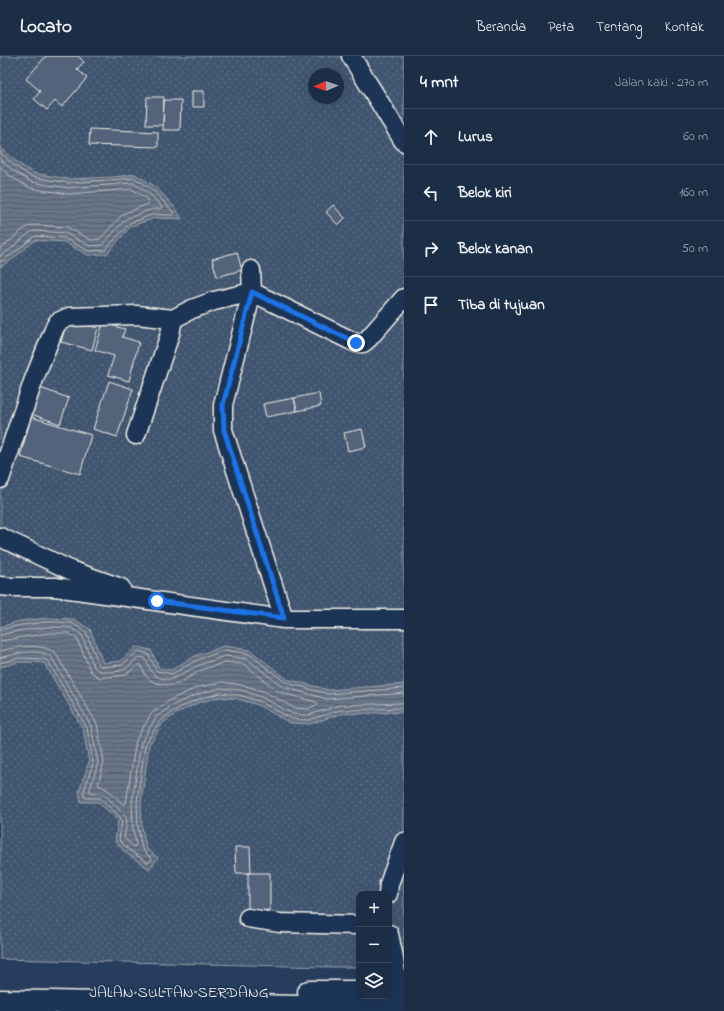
<!DOCTYPE html>
<html lang="id">
<meta charset="utf-8">
<style>
:root{--surface:#1c2e46;--page:#293a51;--text:#f1f3f6;--muted:#a0a8b3;--line:#3a4a5f}
body{margin:0;font-family:"Indie Flower",sans-serif;background:var(--page);color:var(--text)}
.controls{position:absolute;right:12px;bottom:12px;display:grid;overflow:hidden;border-radius:8px;box-shadow:0 4px 16px #0002}
.controls button{width:36px;height:36px;display:grid;place-items:center;padding:0;border:0;border-bottom:1px solid var(--line);background:var(--surface);color:var(--text);font:20px sans-serif}
.compass{position:absolute;left:308px;top:12px;width:36px;height:36px;border-radius:50%;background:var(--surface);box-shadow:0 4px 16px #0002;rotate:268deg}
.stop{position:absolute;width:12px;height:12px;margin:-9px;border:3px solid #1a73e8;border-radius:50%;background:#fff}
.stop.end{background:#1a73e8;border-color:#fff;box-shadow:0 1px 4px #0008}
.list{margin:0;padding:0;list-style:none}
h2{display:flex;justify-content:space-between;align-items:center;height:52px;margin:0;padding:0 16px;font-size:17px}
h2 small{font-size:13px;font-weight:400;color:var(--muted)}
.list li{display:grid;grid-template-columns:26px 1fr auto;gap:12px;align-items:center;box-sizing:border-box;height:56px;padding:0 16px;border-top:1px solid var(--line)}
.list b{display:block;font-size:15px;white-space:nowrap}
.list em{font-size:13px;font-style:normal;color:var(--muted)}
.icon{flex:none;width:22px;height:22px;fill:none;stroke:currentColor;stroke-width:2;stroke-linecap:round;stroke-linejoin:round}
.map{position:relative;flex:none;width:404px;height:955px;overflow:hidden}
header{display:flex;align-items:center;gap:24px;box-sizing:border-box;height:56px;padding:0 20px;background:var(--surface);border-bottom:1px solid var(--line)}
header strong{font-size:19px}
nav{display:flex;gap:22px;margin-inline-start:auto;font-size:14px}
main{display:flex}
aside{flex:1;background:var(--surface)}
.map>svg:first-child{display:block}
</style>
<header>
<strong>Locato</strong>
<nav><a>Beranda</a><a>Peta</a><a>Tentang</a><a>Kontak</a></nav>
</header>
<main>
<div class="map">
<svg width="404" height="955" viewBox="0 0 404 955">
<defs>
<pattern id="grass-dots" width="8" height="8" patternUnits="userSpaceOnUse"><rect width="8" height="8" fill="#40546f"/><path d="M2 2h.1M6 6h.1" fill="none" stroke="#5c6d84" stroke-width="1.8" stroke-linecap="round"/></pattern>
<pattern id="water-rules" width="6" height="5" patternUnits="userSpaceOnUse"><rect width="6" height="5" fill="#677588"/><path d="M0 2.5h6" fill="none" stroke="#585e67"/></pattern>
</defs>
<rect width="100%" height="100%" fill="#263d5d"/>
<filter id="ink" filterUnits="userSpaceOnUse"><feTurbulence type="fractalNoise" baseFrequency=".025" numOctaves="2"/><feDisplacementMap in="SourceGraphic" scale="8" xChannelSelector="R" yChannelSelector="G"/><feConvolveMatrix kernelMatrix="1 2 1 2 8 2 1 2 1" color-interpolation-filters="sRGB"/></filter>
<g filter="url(#ink)">
<path fill="url(#grass-dots)" stroke="#9aa2ac" fill-rule="evenodd" d="M0,0h404v910h-15v-72h-30v73h-29l-330,-8zM314,18h24v24h-24z"/>
<path fill="url(#water-rules)" stroke="#9fa7ae" d="M0,91l18,16 15,10 35,6 46,-2 21,-3 21,13 20,22 6,10 -27,-1 -24,8 -24,28 -19,1 -24,-13 -29,-2 -22,19 -13,8z
M48,562l25,1 17,10 13,34 18,-2 15,-14 15,3 8,18 12,2 24,-14 29,-10 26,4 37,29 42,11 75,-6v28l-64,2 -30,10 -20,-1 -32,-18 -20,-6 -18,-2 -20,5 -23,11 -14,10 -14,22 -8,58 1,24 4,21 12,10 -9,11 -23,-16 -11,-12 3,-21 -20,-18h-17l-2,-11 10,-29 -6,-33 -39,-66 -25,-1 -19,5v-40l20,-6z"/>
<g fill="none" stroke-linecap="round" stroke-linejoin="round">
<path stroke="#bcbfc2" stroke-width="1" d="M0,96l15,14 17,11 36,6 67,-5 18,12 21,23 -2,2 -18,-1 -24,9 -25,27 -16,1 -25,-13 -29,-2 -24,19 -11,7
M0,103l12,11 19,12 37,6 65,-5 17,11 12,13 -2,2h-8l-26,10 -24,26 -12,1 -25,-13 -31,-2 -5,2 -21,18 -8,5
M0,111l10,9 20,12 38,6 64,-5 14,9 3,5 -1,1 -25,10 -23,25 -9,1 -24,-13 -33,-2 -9,3 -25,21
M0,574l21,-5 27,-3 24,1 14,9 13,33 4,2 19,-2 16,-14 10,3 9,17 15,3 25,-14 28,-10 24,4 36,28 43,12 76,-6
M0,579l22,-5 27,-3 22,1 11,7 12,32c6,7 23,6 31,2 5,-3 9,-9 14,-12l6,1c7,16 8,21 27,21l27,-14 26,-9 22,3 36,28 44,12 77,-6
M0,585l49,-8h20l8,6 14,33 9,6 25,-3 15,-11 6,12 4,4 6,3 14,2 8,-1 23,-14 24,-8 19,2 35,28 37,10 2,2 -10,5 -14,-1 -31,-17 -21,-6 -20,-3 -26,6 -26,12 -19,14 -15,26 -10,63 -2,2 -17,-16 -9,-4 6,-23 -7,-38 -41,-70c-12,-12 -41,-7 -56,-3
M0,602c12,-4 42,-11 52,0l39,68 7,37 -9,29 15,2 21,21 2,6 -3,17 10,9 2,-2 -3,-17 -1,-25 9,-60 15,-26 17,-12 25,-11 22,-6 21,2 20,7 32,17 16,1 31,-10 64,-2
M0,607l19,-5 25,1 4,2 39,67 6,35 -9,28v6l2,1h14l20,19 2,4 -3,19 10,10 19,13 4,-4 -10,-10 -4,-22 -1,-25 8,-57 15,-24 15,-11 24,-11 21,-6 19,2 20,6 33,18 17,1 31,-10 64,-2"/>
</g>
<path fill="#52647b" stroke="#f4f1e8" d="M46,0h32l6,6 -7,7 10,9 -25,29 -7,-6 -8,9 -13,-11 6,-8 -14,-12z
M192,35h12v16h-12z
M147,41h17l-1,28h-17z
M164,44h17l-1,30h-17z
M90,73l68,3v15l-69,-2z
M333,149l12,13 -7,7 -12,-13z
M237,196l5,18 -25,7 -5,-18z
M67,264l31,8 -6,22 -31,-8z
M103,267l22,6 -3,8 17,5 -10,39 -21,-6 6,-19 -19,-6z
M109,325l24,8 -16,48 -24,-8z
M40,332l29,10 -9,26 -29,-10z
M319,337l2,13 -24,5 -3,-13z
M294,342l3,13 -31,6 -3,-13z
M31,361l60,18 -11,39 -60,-17z
M362,373l4,18 -18,4 -4,-18z
M235,791h15l1,26h-15z
M248,817h22v37l-22,1z"/>
<g fill="none" stroke-linecap="round" stroke-linejoin="round">
<defs>
<path id="minor" d="M351,0l53,86
M251,214l1,22 -29,113v25l61,189
M173,263l19,-10 22,-8 38,-9 104,51h7l5,-4 36,-41
M0,423l34,-100 21,-52 3,-5 11,-5 68,-2 36,4 -3,15 -34,101
M0,481l70,33 51,18
M0,530l12,1h43l229,32h120
M388,838l1,-10 15,-42
M248,862l32,5 79,2
M389,878l4,19 6,39"/>
<path id="highway" d="M309,936h50
M389,936h15
M0,945l404,8"/>
</defs>
<use href="#minor" stroke="#f4f1e8" stroke-width="21"/>
<use href="#highway" stroke="#f4f1e8" stroke-width="25"/>
<use href="#minor" stroke="#1d3557" stroke-width="18"/>
<use href="#highway" stroke="#1d3557" stroke-width="22"/>
</g>
</g>
<g fill="none" stroke-linecap="round" stroke-linejoin="round" filter="url(#ink)">
<path stroke="#1a73e8" stroke-width="5" d="M157,545l127,17 -60,-188 -1,-25 29,-113 104,51"/>
</g>
<g text-anchor="middle" stroke-width="4" stroke-linejoin="round" paint-order="stroke">
<g font-size="16" fill="#f4f1e8" stroke="#1d3557">
<text x="179" y="941">JALAN SULTAN SERDANG</text>
</g>
</g>
</svg>
<div class="controls">
<button>+</button>
<button>−</button>
<button><svg class="icon" aria-label="layers" viewBox="0 0 24 24"><path d="M12 4l9 5-9 5-9-5zM3 14l9 5 9-5"/></svg></button>
</div>
<svg class="compass" viewBox="-18 -18 36 36"><path d="M0-13l5 13h-10z" fill="#e53935"/><path d="M0 13l5-13h-10z" fill="#a0a8b3"/></svg>
<div class="stop" style="left:157px;top:545px"></div>
<div class="stop end" style="left:356px;top:287px"></div>
</div>
<aside>
<h2>4 mnt<small>Jalan kaki · 270 m</small></h2>
<ul class="list">
<li><svg class="icon" aria-label="ahead" viewBox="0 0 24 24"><path d="M12 20V5M6 11l6-6 6 6"/></svg><div><b>Lurus</b></div><em>60 m</em></li>
<li><svg class="icon" aria-label="left" viewBox="0 0 24 24"><path d="M17 20v-9H6M10 6l-5 5 5 5"/></svg><div><b>Belok kiri</b></div><em>160 m</em></li>
<li><svg class="icon" aria-label="right" viewBox="0 0 24 24"><path d="M7 20v-9h11M14 6l5 5-5 5"/></svg><div><b>Belok kanan</b></div><em>50 m</em></li>
<li><svg class="icon" aria-label="arrive" viewBox="0 0 24 24"><path d="M6 21V4h12l-3 4 3 4H6"/></svg><div><b>Tiba di tujuan</b></div></li>
</ul>
</aside>
</main>
